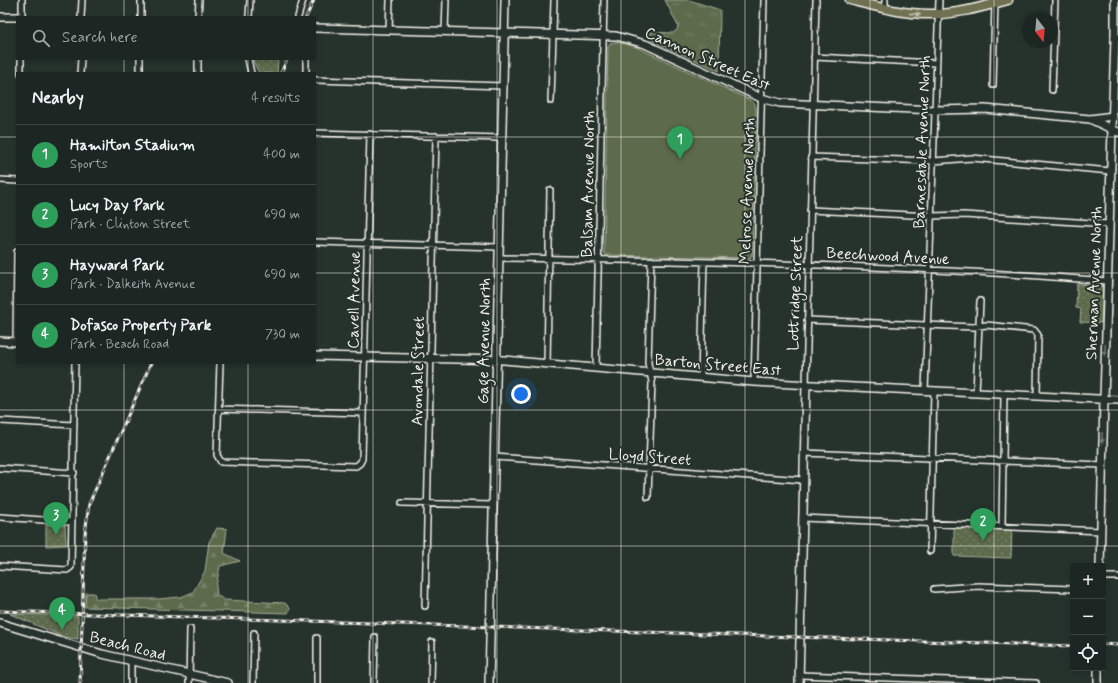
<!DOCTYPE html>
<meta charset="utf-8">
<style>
:root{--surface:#1c2622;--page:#29322f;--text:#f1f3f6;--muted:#a0a5a5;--line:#3a4340;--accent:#8c9099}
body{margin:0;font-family:Mynerve,sans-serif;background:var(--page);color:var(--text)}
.controls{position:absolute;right:12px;bottom:12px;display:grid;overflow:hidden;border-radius:0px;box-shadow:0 2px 6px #0003}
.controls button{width:36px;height:36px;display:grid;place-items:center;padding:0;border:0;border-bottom:1px solid var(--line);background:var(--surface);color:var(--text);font:20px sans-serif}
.compass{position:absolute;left:1022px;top:12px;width:36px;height:36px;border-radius:50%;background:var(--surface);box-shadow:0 2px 6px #0003;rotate:164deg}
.you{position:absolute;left:521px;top:394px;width:14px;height:14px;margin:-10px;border:3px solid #fff;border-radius:50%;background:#1a73e8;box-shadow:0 0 0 6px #1a73e833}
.badge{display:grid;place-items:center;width:26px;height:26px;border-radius:50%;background:var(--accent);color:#fff;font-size:13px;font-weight:700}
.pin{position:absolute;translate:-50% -33px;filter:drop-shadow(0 1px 2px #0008)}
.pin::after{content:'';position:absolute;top:21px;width:14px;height:12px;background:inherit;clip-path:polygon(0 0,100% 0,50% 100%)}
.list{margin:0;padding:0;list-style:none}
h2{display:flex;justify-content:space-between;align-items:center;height:52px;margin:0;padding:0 16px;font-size:17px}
h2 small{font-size:13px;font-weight:400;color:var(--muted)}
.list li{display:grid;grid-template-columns:26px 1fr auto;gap:12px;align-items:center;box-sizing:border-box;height:60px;padding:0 16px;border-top:1px solid var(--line)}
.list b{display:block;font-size:15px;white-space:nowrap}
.list p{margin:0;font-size:13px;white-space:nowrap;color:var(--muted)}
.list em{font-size:13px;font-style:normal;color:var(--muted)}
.icon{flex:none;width:22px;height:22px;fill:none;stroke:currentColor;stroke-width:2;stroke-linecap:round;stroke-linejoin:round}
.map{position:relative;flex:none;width:1118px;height:683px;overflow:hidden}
.search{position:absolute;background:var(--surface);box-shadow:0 2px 6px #0003;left:16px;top:16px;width:300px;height:44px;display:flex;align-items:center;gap:10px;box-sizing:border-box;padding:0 14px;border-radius:0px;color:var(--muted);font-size:15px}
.panel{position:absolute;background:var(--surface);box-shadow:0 2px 6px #0003;left:16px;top:72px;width:300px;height:292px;border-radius:0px}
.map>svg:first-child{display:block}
</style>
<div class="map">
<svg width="1118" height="683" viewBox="0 0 1118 683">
<defs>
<pattern id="grass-tufts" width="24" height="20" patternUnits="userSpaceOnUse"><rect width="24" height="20" fill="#5d6a4c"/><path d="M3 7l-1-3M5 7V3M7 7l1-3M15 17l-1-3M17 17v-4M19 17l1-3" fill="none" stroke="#758066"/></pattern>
<pattern id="forest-firs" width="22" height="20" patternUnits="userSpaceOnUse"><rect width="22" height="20" fill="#5d6a4c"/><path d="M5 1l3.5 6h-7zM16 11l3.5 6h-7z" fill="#758066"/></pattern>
<pattern id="park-dots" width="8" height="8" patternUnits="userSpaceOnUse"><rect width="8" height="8" fill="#5d6a4c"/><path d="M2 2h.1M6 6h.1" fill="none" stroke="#758066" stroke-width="1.8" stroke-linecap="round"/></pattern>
</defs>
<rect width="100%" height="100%" fill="#26332d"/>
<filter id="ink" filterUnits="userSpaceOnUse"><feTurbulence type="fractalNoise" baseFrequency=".025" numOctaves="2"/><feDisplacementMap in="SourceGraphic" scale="8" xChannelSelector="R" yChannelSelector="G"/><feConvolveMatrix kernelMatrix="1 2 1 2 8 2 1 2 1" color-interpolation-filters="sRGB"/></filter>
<g filter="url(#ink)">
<path fill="url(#grass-tufts)" stroke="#a8ae9a" d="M665,0h24l31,10 -1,61 -70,-32 2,-7 22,1 4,-3 1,-4z"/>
<path fill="url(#forest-firs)" stroke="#a8ae9a" d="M217,528l10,1 -3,24 16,8 -20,5 -4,21 1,8 7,5 61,3 5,5 -2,5 -203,-6 1,-14h8l2,6h62l23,-2 12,-5 12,-21 4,-29z"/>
<path fill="url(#park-dots)" stroke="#a8ae9a" d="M252,59h26l-1,14h-18z
M1077,284l26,2 -2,37 -21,-1 1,-13 -5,-1z
M46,525l19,1 1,19 -20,1z
M954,528l58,2 -1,28 -57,-2z
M10,614l68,2v23l-14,-2z"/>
<path fill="#5d6a4c" stroke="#a8ae9a" d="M616,42l18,4 116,54 5,4 1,5 -4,147 -2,2 -144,-3 -2,-2 4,-206 2,-4z"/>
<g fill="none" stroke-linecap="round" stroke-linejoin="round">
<defs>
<path id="minor" d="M22,0v17
M885,8v-8
M81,17l1,-17
M141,17v-17
M198,17l1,-17
M249,17l1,-17
M298,17l5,-17
M389,31l1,-31
M445,32l1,-32
M814,57l122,6
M198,59v14
M248,59l3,14
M21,73v-14
M80,73l1,-14
M140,73v-14
M306,73v-14
M315,80l188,6
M993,85l2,-84
M1052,90l3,-90
M551,101l3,-101
M315,133l187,5
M811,157l122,4 39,-3 138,13
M0,180l17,1
M810,210l121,6 33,-1 145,9
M315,242l184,5
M499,258c203,3 406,7 608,23
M807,320l166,7 13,-2 48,5 4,5 -1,61
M16,342l1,-90
M220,363l-3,92 4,7 135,4 4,-3 2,-4 8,-325
M547,364l3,-174
M596,368l8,-368
M701,377l3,-115
M754,382l10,-382
M806,385l10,-385
M925,391l14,-391
M976,393l4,-92
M219,409l144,4
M0,421l74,4
M804,453l298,12
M495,457l308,23
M0,468l74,5
M648,497l4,-115 -4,-19 3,-103
M402,503l91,2
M0,517l72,5
M802,518l299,13
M1002,526l2,-131
M930,551l4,-160
M0,566l67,4 4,-3 4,-204
M1103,577h15
M934,589l44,-3 95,3
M425,606l11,-470
M799,675l237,8
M131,683v-22
M189,683l1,-54
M253,683l1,-50
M317,683v-45
M374,683l1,-46
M431,683l1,-41"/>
<path id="tertiary" d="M1115,38v-38
M1104,399l8,-269
M0,623l102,31 126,29
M799,683l7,-298"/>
<path id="secondary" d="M0,17h19
M315,28l301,8 29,8 116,54 19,5 155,7 50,-1 105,10 23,-3
M1090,119l28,13
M1112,130l3,-92h3
M0,341l17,1
M315,356l189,4 250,22 364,18
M1100,566l4,-167
M1098,668v15
M489,683l16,-683"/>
<path id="primary" d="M850,0c28,7 56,15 85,14 25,0 50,-8 73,-14"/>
</defs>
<use href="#minor" stroke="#f4f1e8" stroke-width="8"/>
<use href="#tertiary" stroke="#f4f1e8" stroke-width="10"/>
<use href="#secondary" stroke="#f4f1e8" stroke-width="10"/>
<use href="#primary" stroke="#f4f1e8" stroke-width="11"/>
<use href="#minor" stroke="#26332d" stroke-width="5"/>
<use href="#tertiary" stroke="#26332d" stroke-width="7"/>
<use href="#secondary" stroke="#26332d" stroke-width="7"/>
<use href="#primary" stroke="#706f52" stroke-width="8"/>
<defs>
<path id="rail" d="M306,17l8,-17
M281,73l6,-14
M0,611l1073,35
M1103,644l15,1
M80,683l5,-149 4,-30 62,-141"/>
</defs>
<use href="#rail" stroke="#f4f1e8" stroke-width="3"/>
<use href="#rail" stroke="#26332d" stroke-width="1.5" stroke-dasharray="4.5" stroke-linecap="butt"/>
</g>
<defs><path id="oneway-solid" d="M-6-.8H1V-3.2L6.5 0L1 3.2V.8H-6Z"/></defs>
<use fill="#bfbdac" href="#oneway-solid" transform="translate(915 14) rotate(6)"/>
<g fill="#6e766e">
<use href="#oneway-solid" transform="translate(1105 350) rotate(93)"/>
<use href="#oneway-solid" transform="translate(1102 438) rotate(92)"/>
</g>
</g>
<path fill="none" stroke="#f4f1e8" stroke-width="1" stroke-opacity="0.55" d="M124,0v17M248,0v17M373,0v683M497,0v683M621,0v683M745,0v683M870,0v683M994,0v683M124,59v14M248,59v14M0,137h17M315,137h803M0,273h17M315,273h803M124,363v320M248,363v320M0,410h1118M0,546h1118"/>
<g text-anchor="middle" stroke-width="4" stroke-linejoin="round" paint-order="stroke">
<g font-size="16" fill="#f4f1e8" stroke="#26332d">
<text transform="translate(708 58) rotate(24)" y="6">Cannon Street East</text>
<text transform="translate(921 142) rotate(-88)" y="6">Barnesdale Avenue North</text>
<text transform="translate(587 184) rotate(-89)" y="6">Balsam Avenue North</text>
<text transform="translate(746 191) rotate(-88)" y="6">Melrose Avenue North</text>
<text transform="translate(888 255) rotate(3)" y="6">Beechwood Avenue</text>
<text transform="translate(1093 283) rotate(-88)" y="6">Sherman Avenue North</text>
<text transform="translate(794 293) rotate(-88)" y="6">Lottridge Street</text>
<text transform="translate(353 300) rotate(-89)" y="6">Cavell Avenue</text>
<text transform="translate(483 341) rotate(-89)" y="6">Gage Avenue North</text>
<text transform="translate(718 364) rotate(5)" y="6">Barton Street East</text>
<text transform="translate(417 371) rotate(-89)" y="6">Avondale Street</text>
<text transform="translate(650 456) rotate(4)" y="6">Lloyd Street</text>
<text transform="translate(128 645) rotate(14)" y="6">Beach Road</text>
</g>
</g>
</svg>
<div class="controls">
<button>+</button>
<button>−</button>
<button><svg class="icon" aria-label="locate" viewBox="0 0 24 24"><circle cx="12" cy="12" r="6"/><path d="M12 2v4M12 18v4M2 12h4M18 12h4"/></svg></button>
</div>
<svg class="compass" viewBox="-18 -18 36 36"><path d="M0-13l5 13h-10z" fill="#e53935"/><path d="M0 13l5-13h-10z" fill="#a0a5a5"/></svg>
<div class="you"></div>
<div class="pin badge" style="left:680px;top:159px;background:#2e9e5b">1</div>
<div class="pin badge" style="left:983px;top:541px;background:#2e9e5b">2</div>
<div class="pin badge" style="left:56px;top:535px;background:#2e9e5b">3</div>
<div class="pin badge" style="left:62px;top:630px;background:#2e9e5b">4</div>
<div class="search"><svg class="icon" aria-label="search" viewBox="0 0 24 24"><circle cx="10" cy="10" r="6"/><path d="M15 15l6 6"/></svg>Search here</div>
<section class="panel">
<h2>Nearby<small>4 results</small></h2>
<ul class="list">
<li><span class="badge" style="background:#2e9e5b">1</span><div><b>Hamilton Stadium</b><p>Sports</p></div><em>400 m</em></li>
<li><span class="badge" style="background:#2e9e5b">2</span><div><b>Lucy Day Park</b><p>Park · Clinton Street</p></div><em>690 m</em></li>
<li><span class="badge" style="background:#2e9e5b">3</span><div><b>Hayward Park</b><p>Park · Dalkeith Avenue</p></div><em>690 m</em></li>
<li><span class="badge" style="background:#2e9e5b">4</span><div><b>Dofasco Property Park</b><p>Park · Beach Road</p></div><em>730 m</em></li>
</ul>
</section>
</div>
